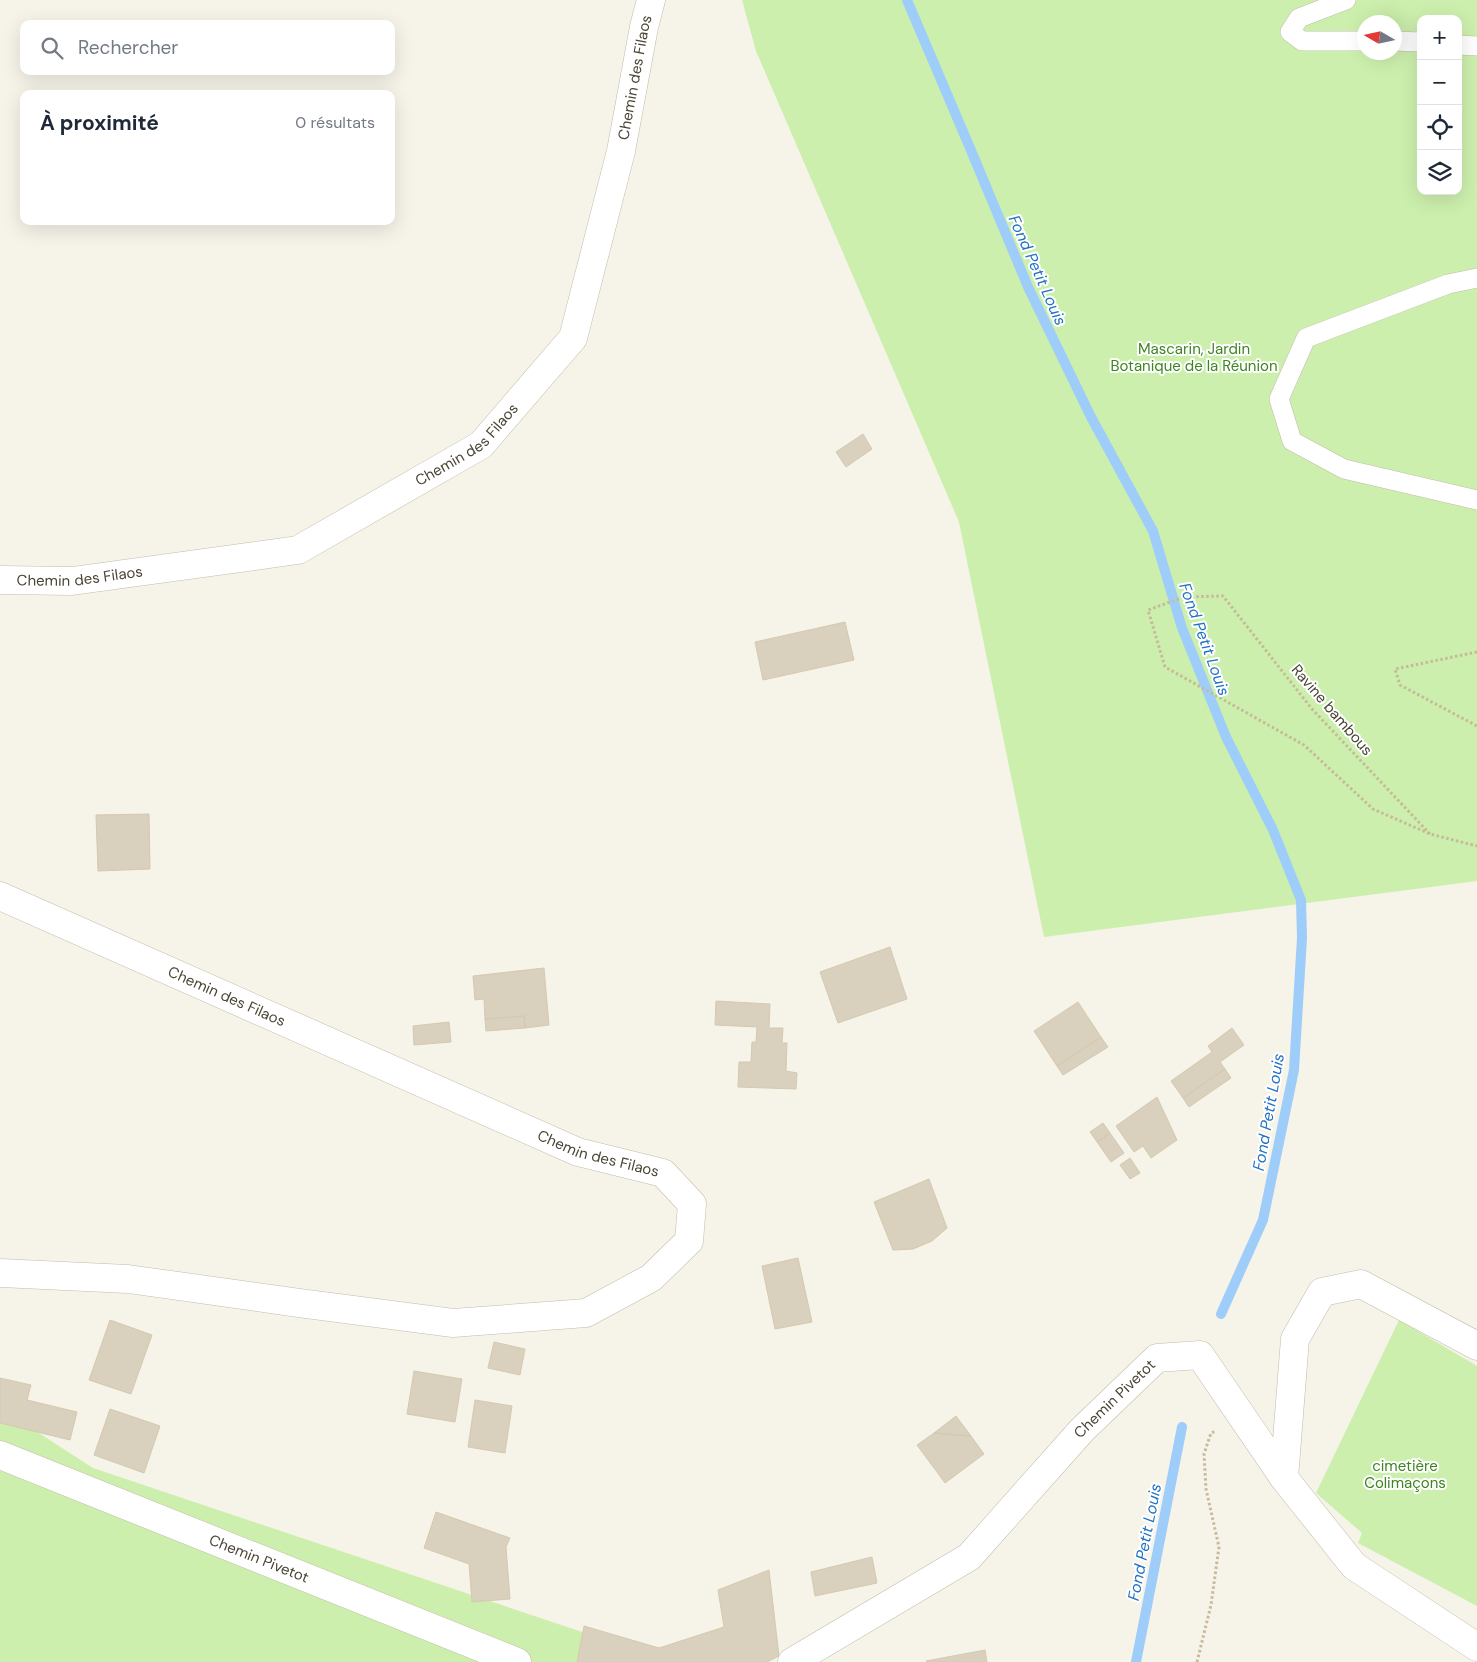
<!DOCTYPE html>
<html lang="fr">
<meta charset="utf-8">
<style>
:root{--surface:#fff;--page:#f6f6f7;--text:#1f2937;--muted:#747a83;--line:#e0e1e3}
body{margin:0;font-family:"DM Sans",sans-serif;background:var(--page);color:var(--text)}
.controls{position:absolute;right:15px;top:15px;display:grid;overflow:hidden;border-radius:10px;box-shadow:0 5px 20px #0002}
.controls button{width:45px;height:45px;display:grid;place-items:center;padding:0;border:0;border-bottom:1px solid var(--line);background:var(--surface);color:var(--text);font:25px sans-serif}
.compass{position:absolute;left:1357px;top:15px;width:45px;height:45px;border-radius:50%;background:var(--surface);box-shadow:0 5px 20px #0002;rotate:279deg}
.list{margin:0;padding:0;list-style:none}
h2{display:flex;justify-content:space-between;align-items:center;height:65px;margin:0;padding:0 20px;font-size:21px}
h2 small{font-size:16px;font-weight:400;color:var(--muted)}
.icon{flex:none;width:28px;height:28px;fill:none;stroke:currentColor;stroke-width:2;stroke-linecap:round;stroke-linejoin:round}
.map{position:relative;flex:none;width:1477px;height:1662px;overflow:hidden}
.search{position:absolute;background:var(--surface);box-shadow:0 5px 20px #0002;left:20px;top:20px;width:375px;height:55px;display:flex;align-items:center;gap:12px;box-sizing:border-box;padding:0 18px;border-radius:10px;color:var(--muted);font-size:19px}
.panel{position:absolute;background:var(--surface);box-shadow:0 5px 20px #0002;left:20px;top:90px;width:375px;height:135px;border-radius:10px}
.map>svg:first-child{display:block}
</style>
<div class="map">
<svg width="1477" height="1662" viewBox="0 0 1477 1662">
<rect width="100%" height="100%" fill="#f6f3e9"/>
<path fill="#ccefad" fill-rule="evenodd" d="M742,0h735v881l-433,56 -85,-415 -203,-471zM1421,19h37v172h-37zM1364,22h30v30h-30z
M1399,1320l78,46v240l-119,-63 4,-10 -46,-40z
M0,1408l93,60 522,175 30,19h-645z"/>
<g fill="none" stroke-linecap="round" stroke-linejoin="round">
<path stroke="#9fcdf9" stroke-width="10" d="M907,0l63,148 58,139 63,130 62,114 29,97 44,109 47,93 28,70 1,38 -8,132 -31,150 -42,94
M1136,1662l46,-235"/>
</g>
<path fill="#d9d0bd" stroke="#d5c9af" d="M863,434l9,15 -26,18 -10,-15z
M845,622l9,38 -91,20 -8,-38z
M149,814l1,55 -52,2 -2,-56z
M890,947l17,52 -69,24 -18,-51z
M544,968l5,57 -24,3 -1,-12 -39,3 -1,-20 -9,1 -2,-24z
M716,1001l54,3 -1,24h14l-1,15h5l-1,28 11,2 -1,16 -58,-2 1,-25h12l1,-20h4l1,-15 -42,-2z
M1078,1002l23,35 -44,29 -23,-35z
M524,1016l1,12 -39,3 -1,-12z
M449,1022l2,20 -37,3 -1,-19z
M1232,1028l12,17 -24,17 5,7 -42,29 -12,-17 41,-29 -4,-6z
M1101,1037l7,10 -45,28 -6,-9z
M1225,1069l6,9 -42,29 -6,-9z
M1157,1097l20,43 -26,18 -8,-12 -9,6 -18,-26z
M1103,1123l7,10 -13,9 -7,-10z
M1110,1133l14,20 -13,9 -14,-20z
M1130,1158l10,15 -10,6 -10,-14z
M929,1179l18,49 -15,13 -19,8 -20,1 -19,-48z
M798,1258l14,64 -37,7 -13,-63z
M110,1320l42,15 -21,59 -42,-14z
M494,1342l31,7 -5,26 -32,-7z
M414,1371l48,8 -7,43 -48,-8z
M0,1378l31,7 -4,15 50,12 -7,28 -70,-17z
M475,1400l37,6 -7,47 -37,-6z
M110,1409l50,17 -16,47 -50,-18z
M956,1416l15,20 -37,-3z
M934,1433l37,3 13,18 -39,29 -28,-38z
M436,1512l74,26 -4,9 4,52 -38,3 -3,-38 -45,-16z
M872,1557l5,26 -62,13 -4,-24z
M769,1570l10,86 -12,6h-190l7,-36 75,22 65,-21 -6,-37z
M985,1650l2,12h-60l-1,-1z"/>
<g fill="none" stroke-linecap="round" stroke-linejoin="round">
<defs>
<path id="service" d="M1346,0l-47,18 -9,14 12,9h62
M1394,41l27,1
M1458,45l19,1
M1477,278l-29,6 -142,54 -27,61 13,42 52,28 133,31"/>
<g id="minor">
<path id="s1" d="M0,580l72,1 226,-31 183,-105 92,-107 48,-187 23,-124 7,-27"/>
<path id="s2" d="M0,896l578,256 85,21 29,31 -3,37 -38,37 -65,35 -133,10 -154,-20 -171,-24 -128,-6"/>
<path id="s3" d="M0,1455l517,207"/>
<path d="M1284,1478l11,-139 27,-47 39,-8 116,62"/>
<path id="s4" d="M792,1662l177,-105 113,-127 75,-72 43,-3 84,123 70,88 123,81"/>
</g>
</defs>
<use href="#service" stroke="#c3bcaa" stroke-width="20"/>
<use href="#minor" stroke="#c3bcaa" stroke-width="29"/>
<path stroke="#c7ba99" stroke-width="3" stroke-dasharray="2.5 2.5" stroke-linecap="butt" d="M1477,652l-82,17 5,16 77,41
M1430,834l-118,-125 -89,-113 -39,1 -36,13 17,57 139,78 69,64 57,25 47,12
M1197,1662l14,-57 8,-58 -13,-58 -2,-35 7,-21 5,-2"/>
<use href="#service" stroke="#fff" stroke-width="19"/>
<use href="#minor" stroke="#fff" stroke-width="28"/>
</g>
<g text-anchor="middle" stroke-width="4" stroke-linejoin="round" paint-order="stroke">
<g font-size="15" fill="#4b4536" stroke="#fff">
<text dy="5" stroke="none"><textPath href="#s1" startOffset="920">Chemin des Filaos</textPath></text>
<text dy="5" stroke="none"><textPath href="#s1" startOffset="500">Chemin des Filaos</textPath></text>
<text dy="5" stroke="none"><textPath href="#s1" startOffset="80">Chemin des Filaos</textPath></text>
<text transform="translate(1332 710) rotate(49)" y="5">Ravine bambous</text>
<text dy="5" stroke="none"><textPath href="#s2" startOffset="248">Chemin des Filaos</textPath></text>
<text dy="5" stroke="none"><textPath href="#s2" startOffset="652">Chemin des Filaos</textPath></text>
<text dy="5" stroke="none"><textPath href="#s4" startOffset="421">Chemin Pivetot</textPath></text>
<text dy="5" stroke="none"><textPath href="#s3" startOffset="279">Chemin Pivetot</textPath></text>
</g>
<g font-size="15" fill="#3e8521" stroke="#fff">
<text x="1194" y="354">Mascarin, Jardin<tspan x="1194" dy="17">Botanique de la Réunion</tspan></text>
<text x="1405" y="1471">cimetière<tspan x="1405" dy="17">Colimaçons</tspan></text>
</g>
<g font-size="16" font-style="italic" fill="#2172c5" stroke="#fff">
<text transform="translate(1038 270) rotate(66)" y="6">Fond Petit Louis</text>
<text transform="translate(1205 639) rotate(70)" y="6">Fond Petit Louis</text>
<text transform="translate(1268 1112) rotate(-80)" y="6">Fond Petit Louis</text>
<text transform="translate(1144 1542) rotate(-79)" y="6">Fond Petit Louis</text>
</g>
</g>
</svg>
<div class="controls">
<button>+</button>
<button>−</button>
<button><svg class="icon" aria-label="locate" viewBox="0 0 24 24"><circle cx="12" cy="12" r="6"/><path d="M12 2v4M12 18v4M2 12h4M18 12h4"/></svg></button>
<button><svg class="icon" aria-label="layers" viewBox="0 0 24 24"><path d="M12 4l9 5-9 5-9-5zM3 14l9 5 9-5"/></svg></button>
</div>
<svg class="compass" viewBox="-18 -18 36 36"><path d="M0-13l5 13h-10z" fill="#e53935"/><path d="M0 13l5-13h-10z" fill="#747a83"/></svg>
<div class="search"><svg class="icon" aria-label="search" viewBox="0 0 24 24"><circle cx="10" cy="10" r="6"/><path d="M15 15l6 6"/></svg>Rechercher</div>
<section class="panel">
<h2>À proximité<small>0 résultats</small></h2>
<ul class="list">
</ul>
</section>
</div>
